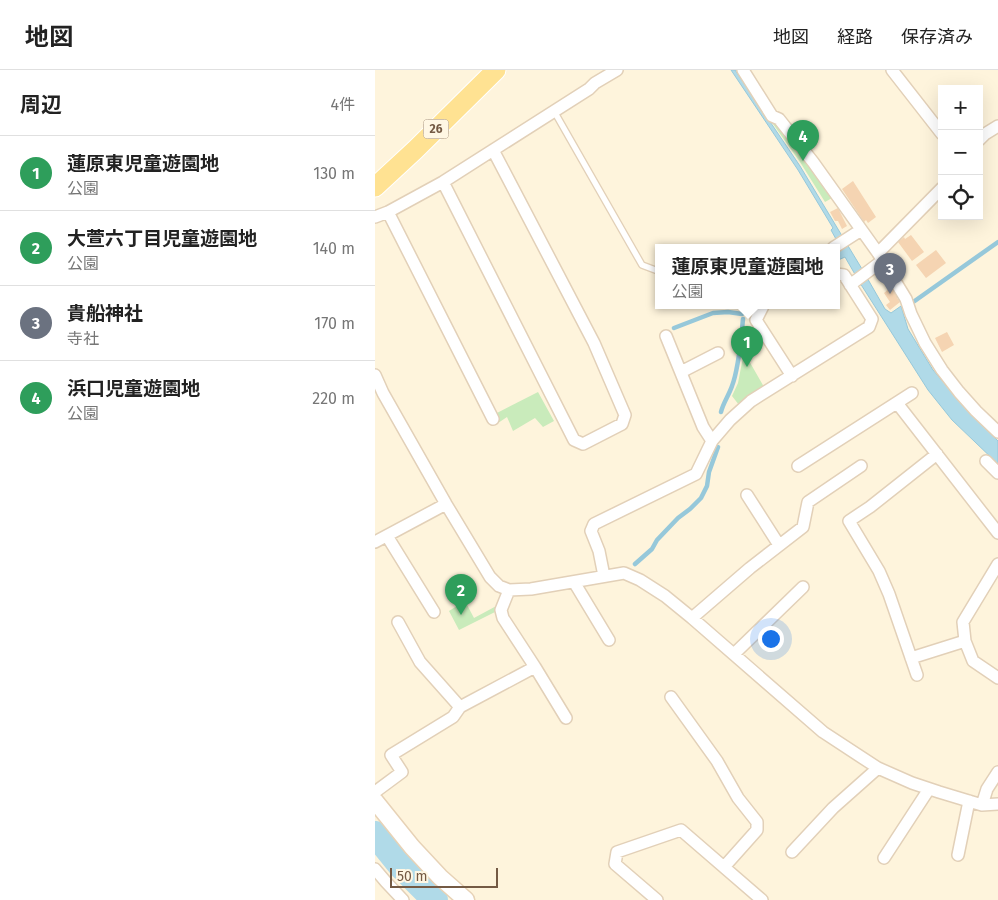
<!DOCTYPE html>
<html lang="ja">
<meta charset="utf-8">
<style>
:root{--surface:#fff;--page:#f2f2f2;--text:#222;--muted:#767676;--line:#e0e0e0;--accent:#ea580c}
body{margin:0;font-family:"Fira Sans","Noto Sans JP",sans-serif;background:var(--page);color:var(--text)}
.controls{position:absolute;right:15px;top:15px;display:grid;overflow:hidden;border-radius:0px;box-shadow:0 5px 20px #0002}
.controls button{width:45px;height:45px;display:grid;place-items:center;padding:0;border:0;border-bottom:1px solid var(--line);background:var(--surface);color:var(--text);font:25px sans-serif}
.scale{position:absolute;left:15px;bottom:12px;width:108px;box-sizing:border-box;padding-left:5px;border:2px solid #745a44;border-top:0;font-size:14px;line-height:18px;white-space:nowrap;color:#745a44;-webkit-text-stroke:4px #fff7e4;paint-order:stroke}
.you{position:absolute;left:395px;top:568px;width:18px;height:18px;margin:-12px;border:4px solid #fff;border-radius:50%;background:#1a73e8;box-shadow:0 0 0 8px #1a73e833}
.badge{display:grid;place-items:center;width:32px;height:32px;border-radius:50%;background:var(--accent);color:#fff;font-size:16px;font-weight:700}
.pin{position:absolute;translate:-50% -41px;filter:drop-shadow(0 1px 2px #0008)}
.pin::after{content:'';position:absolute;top:26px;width:18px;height:15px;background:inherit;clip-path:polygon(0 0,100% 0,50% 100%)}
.popup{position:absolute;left:280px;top:174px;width:185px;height:65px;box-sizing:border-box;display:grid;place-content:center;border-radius:0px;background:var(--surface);filter:drop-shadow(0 1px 4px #0005);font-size:16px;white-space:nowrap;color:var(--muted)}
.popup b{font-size:19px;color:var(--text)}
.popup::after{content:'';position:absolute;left:50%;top:100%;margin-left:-10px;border:10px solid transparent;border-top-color:var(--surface)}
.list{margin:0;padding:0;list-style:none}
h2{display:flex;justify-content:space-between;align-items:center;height:65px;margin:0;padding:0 20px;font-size:21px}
h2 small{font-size:16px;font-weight:400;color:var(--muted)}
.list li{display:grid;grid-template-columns:32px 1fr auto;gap:15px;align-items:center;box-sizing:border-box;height:75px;padding:0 20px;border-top:1px solid var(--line)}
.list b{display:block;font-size:19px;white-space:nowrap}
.list p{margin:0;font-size:16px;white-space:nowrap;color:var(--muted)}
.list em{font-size:16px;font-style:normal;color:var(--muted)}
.icon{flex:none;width:28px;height:28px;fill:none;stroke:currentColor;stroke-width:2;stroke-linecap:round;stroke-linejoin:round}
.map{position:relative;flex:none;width:623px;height:830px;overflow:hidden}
header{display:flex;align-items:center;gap:30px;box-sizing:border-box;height:70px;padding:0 25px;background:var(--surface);border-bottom:1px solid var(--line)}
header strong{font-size:24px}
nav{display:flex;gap:28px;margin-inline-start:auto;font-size:18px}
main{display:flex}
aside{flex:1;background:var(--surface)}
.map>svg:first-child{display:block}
</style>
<header>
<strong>地図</strong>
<nav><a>地図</a><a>経路</a><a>保存済み</a></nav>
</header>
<main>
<aside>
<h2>周辺<small>4件</small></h2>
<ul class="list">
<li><span class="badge" style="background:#2e9e5b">1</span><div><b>蓮原東児童遊園地</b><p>公園</p></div><em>130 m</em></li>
<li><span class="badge" style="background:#2e9e5b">2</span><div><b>大萱六丁目児童遊園地</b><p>公園</p></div><em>140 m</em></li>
<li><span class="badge" style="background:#6b7280">3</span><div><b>貴船神社</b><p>寺社</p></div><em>170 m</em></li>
<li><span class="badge" style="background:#2e9e5b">4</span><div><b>浜口児童遊園地</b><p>公園</p></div><em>220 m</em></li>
</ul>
</aside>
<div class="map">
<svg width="623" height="830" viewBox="0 0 623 830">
<rect width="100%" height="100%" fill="#fef4dc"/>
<path fill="#c9ebbb" d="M402,50l55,78 -7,4 -25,-40 -27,-38z
M369,282l20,35 -25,18 -7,-9 6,-13z
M163,322l16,29 -11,6 -8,-9 -22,13 -6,-14 -9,6 -3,-9z
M90,531l9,17 26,-14 -3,7 -38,19 -10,-19z"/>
<path fill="#b0dae8" stroke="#96c8da" d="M356,0h4l65,96 62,103 23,40 6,4 10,-7 7,23 25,41 29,34 36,37v23l-46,-44 -24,-30 -68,-107 -15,-26 -9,4v-8l6,-3 -11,-20 2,-2 -35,-58z"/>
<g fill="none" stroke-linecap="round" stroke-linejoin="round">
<path stroke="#96c8da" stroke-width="4.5" d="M534,235l89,-63
M299,258l39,-15 15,-1 14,2
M346,342c2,-9 8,-17 11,-26 7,-18 9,-47 11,-67
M260,494l17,-15 5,-9 21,-22 12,-9 11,-11 6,-12 2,-14 9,-25"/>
<path stroke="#b0dae8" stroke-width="26" d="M0,764l26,32 34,34"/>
</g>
<path fill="#f5d4b2" d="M478,111l23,36 -8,6 -2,-3 -2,2 -22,-33z
M463,138l9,18 -5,3 -4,-8h-3l-5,-9z
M536,165l13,17 -12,9 -14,-19 6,-5 1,2z
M561,180l10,13 -20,15 -10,-13z
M516,217l7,10 -1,1 3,4 -10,8 -4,-5 4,-3 -6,-9z
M572,262l7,13 -12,7 -7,-14z"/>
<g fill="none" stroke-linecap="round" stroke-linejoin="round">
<defs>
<path id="lane" d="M179,41l88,154 16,6"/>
<path id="street" d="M368,0l29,46 7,3 34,43 65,91 28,46 5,15 14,29 17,27 17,22 17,19 22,21
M517,0l50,64
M604,70l6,-6 13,-8
M68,112l131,258 9,4 39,-20 3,-9 -31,-72 -101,-193
M13,142l105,207
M0,147l13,-5 55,-30 146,-93 6,-6 22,-13
M458,178l28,-18
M503,183l64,-65
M475,215l32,-24
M388,236l-7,14 36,56
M291,266l37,91 9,14
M306,302l37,-19
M0,305l8,18 63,111 44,73 9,9 10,4 22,-1 93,-16 16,7 25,16 27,22 131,114 55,36 34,15 27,9 43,13 16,-1
M522,333l101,130
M611,391l12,12
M423,396l114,-73
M372,425l32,50
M12,466l47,76
M0,472l71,-38
M623,494l-35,58 2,19 8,20 25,17
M229,506l-5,-25 -8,-20 3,-7 102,-50 16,-33 18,-21 21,-19 118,-74 3,-8 -28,-44 -8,-1
M199,512l35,58
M317,548l58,-50 53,-41 5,-25 53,-36
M23,552l22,40 40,45
M359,584l69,-67
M536,588l54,-17
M160,597l31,51
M542,605l-28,-81 -10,-23 -30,-50 21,-14 67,-53
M296,627l46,64 21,37 19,24v8l-33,37
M0,722l27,-20 -11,-17 62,-38 7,-10 75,-40 -32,-49 -2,-8 8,-20
M607,735l5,-16 11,-17
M417,782l41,-44 45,-40
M583,785l11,-54
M509,788l45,-69
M0,799l11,13 17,18
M282,830l-42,-36 2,-12 64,-22 81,70"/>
<path id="secondary" d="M0,731l37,46 28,30 26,23"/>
<path id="primary" d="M0,117l40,-37 81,-80"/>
</defs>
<use href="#lane" stroke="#e2d0b8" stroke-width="8"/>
<use href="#street" stroke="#e2d0b8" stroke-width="14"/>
<use href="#secondary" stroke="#e7d2b6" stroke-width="19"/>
<use href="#primary" stroke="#fff" stroke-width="21"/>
<use href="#lane" stroke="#fff" stroke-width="5.5"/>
<use href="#street" stroke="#fff" stroke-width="11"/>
<use href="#secondary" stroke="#fff" stroke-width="16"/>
<use href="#primary" stroke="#ffe292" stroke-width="19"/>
</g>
<g text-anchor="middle" stroke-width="5" stroke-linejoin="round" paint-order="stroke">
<rect fill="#fff7e4" stroke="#9e8974" stroke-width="1" x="48.5" y="49.5" width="25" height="19" rx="4"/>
<g font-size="12" font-weight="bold" fill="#745a44">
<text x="61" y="63">26</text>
</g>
</g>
</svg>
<div class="controls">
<button>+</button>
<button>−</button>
<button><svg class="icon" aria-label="locate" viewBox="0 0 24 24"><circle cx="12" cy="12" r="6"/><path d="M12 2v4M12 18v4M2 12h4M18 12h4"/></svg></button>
</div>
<div class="scale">50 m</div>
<div class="you"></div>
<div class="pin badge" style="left:372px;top:297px;background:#2e9e5b">1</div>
<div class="popup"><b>蓮原東児童遊園地</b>公園</div>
<div class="pin badge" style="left:86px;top:545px;background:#2e9e5b">2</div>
<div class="pin badge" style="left:515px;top:224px;background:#6b7280">3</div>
<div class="pin badge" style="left:428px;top:91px;background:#2e9e5b">4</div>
</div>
</main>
